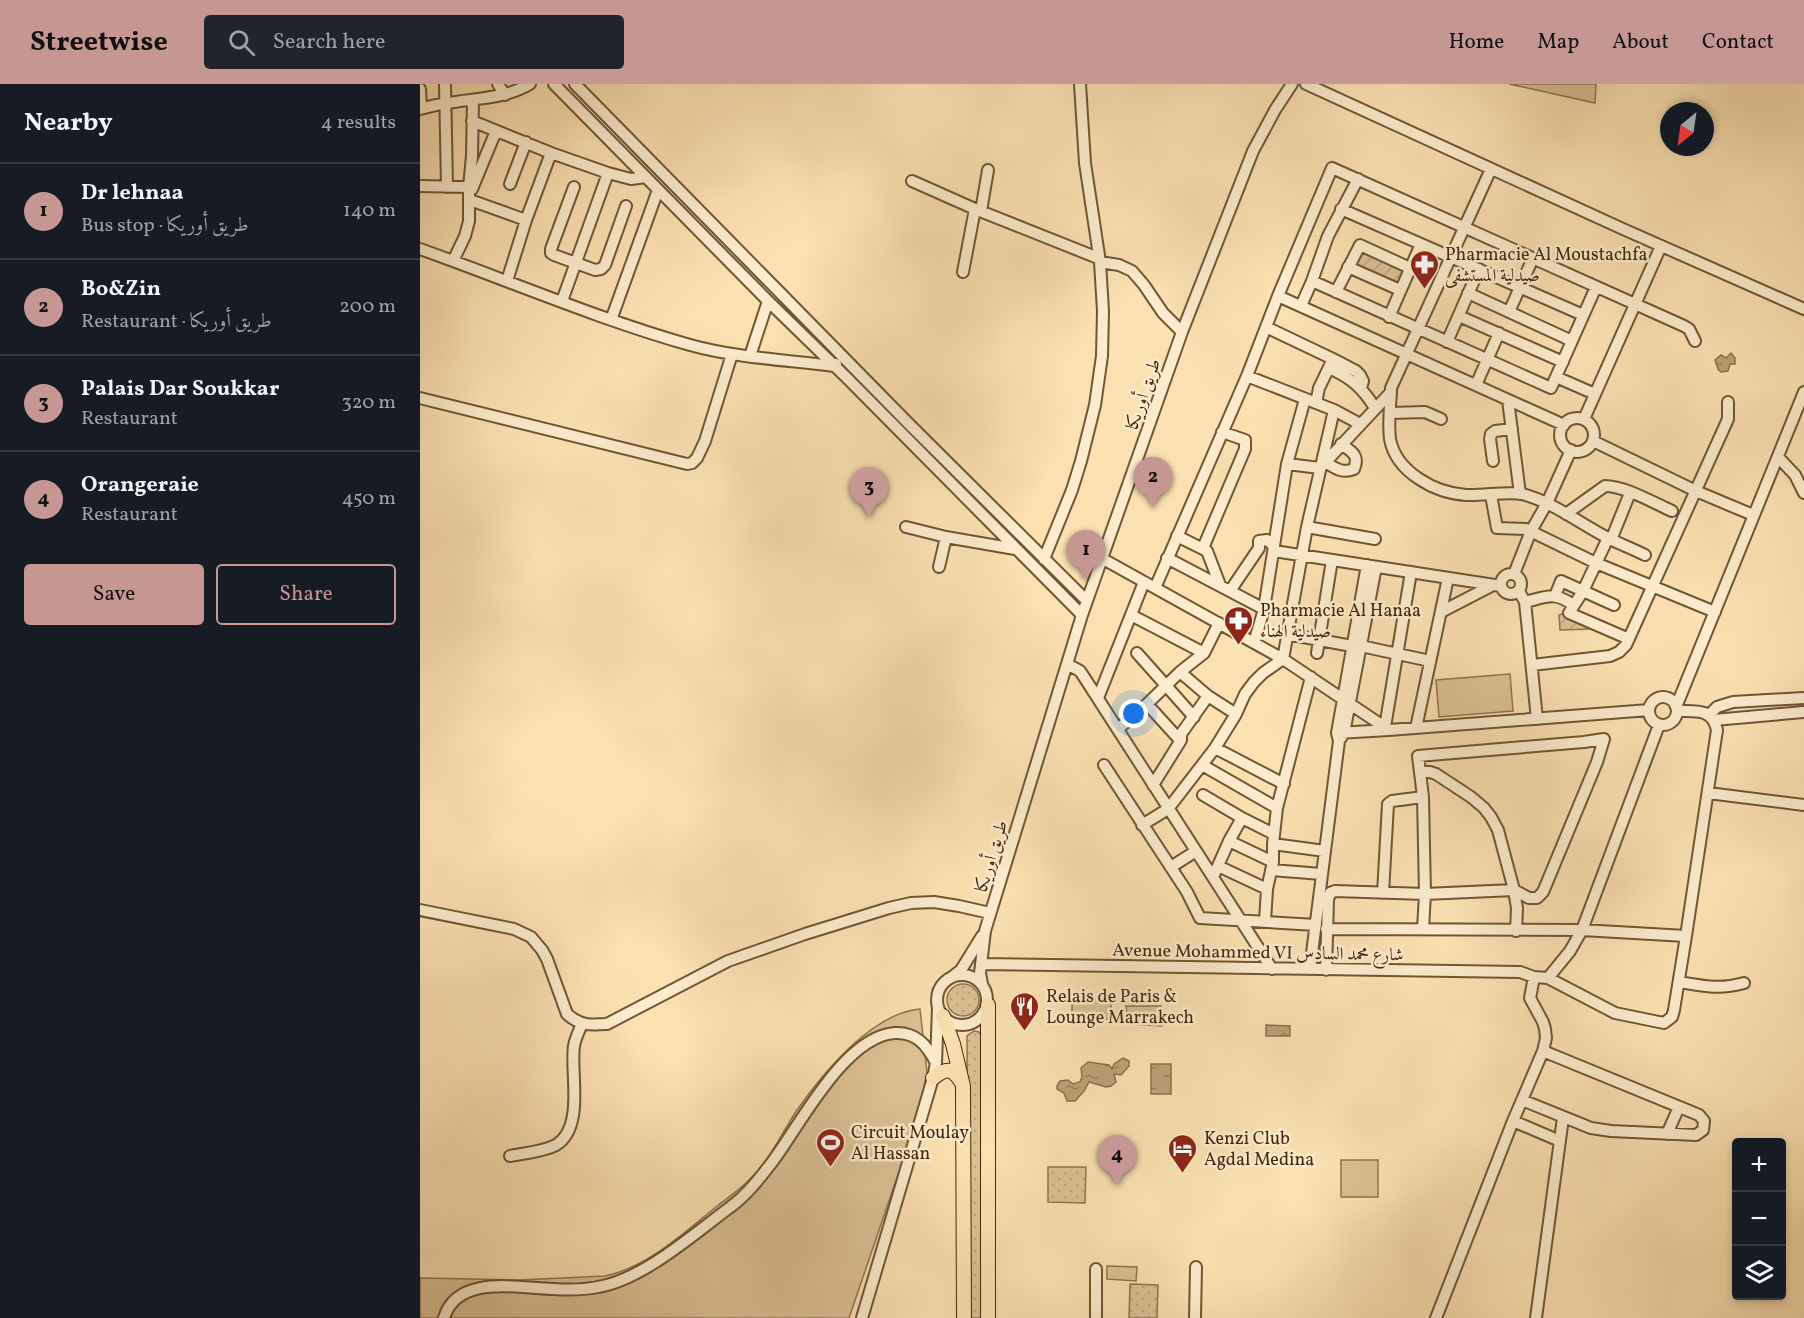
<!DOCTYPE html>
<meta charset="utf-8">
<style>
:root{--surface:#171b24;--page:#20242c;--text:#f1f3f6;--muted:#9ea1a6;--line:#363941;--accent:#c59692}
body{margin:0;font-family:Vollkorn,Amiri,serif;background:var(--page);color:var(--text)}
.controls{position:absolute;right:18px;bottom:18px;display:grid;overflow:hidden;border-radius:6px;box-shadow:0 3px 9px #0003}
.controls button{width:54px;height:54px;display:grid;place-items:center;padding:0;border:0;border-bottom:2px solid var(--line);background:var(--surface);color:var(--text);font:30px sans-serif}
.compass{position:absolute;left:1240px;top:18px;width:54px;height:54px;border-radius:50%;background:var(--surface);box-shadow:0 3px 9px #0003;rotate:209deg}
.you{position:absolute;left:714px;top:630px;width:21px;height:21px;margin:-15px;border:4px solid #fff;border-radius:50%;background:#1a73e8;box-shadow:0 0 0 9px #1a73e833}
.badge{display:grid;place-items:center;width:39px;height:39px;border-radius:50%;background:var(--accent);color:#111;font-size:20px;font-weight:700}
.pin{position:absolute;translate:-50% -50px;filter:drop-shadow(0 2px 3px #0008)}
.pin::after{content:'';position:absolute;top:32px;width:21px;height:18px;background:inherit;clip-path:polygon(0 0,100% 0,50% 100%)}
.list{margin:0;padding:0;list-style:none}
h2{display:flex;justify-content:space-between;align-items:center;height:78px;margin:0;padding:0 24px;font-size:26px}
h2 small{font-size:20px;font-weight:400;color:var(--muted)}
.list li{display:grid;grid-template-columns:39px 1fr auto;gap:18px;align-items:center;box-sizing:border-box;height:96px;padding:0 24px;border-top:2px solid var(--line)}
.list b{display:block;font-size:22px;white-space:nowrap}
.list p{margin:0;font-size:20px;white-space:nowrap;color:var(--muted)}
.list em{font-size:20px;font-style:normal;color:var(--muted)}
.actions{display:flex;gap:12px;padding:18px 24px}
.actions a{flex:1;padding:14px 0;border:2px solid var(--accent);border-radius:6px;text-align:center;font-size:21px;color:var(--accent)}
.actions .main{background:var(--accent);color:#111}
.icon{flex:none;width:33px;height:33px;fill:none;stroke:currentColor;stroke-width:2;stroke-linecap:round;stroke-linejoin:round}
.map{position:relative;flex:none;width:1384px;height:1234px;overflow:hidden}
header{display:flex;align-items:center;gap:36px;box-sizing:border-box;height:84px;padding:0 30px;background:var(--accent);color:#111}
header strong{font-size:28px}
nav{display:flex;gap:33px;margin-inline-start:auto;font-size:21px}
.search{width:420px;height:54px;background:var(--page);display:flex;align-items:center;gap:15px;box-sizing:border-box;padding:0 21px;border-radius:6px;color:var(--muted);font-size:22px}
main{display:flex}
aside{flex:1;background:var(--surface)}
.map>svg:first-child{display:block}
</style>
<header>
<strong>Streetwise</strong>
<div class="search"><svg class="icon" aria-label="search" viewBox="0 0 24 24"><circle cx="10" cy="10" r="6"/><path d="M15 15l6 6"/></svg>Search here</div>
<nav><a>Home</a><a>Map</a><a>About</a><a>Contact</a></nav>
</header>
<main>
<aside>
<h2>Nearby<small>4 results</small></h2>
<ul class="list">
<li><span class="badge">1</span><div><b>Dr lehnaa</b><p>Bus stop · طريق أوريكا</p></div><em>140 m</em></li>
<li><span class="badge">2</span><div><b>Bo&amp;Zin</b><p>Restaurant · طريق أوريكا</p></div><em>200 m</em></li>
<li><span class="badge">3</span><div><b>Palais Dar Soukkar</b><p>Restaurant</p></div><em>320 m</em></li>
<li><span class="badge">4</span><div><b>Orangeraie</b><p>Restaurant</p></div><em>450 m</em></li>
</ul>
<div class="actions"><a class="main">Save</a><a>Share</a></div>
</aside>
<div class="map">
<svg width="1384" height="1234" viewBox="0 0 1384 1234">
<defs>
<pattern id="grass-dots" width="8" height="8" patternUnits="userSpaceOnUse" patternTransform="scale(1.5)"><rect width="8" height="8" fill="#dcc195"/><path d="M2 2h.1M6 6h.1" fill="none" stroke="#bea67f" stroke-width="1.8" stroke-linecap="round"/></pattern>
<pattern id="garden-furrows" width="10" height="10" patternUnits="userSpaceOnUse" patternTransform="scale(1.5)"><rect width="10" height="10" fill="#dcc195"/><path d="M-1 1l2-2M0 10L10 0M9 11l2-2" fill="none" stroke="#bea67f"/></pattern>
<pattern id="water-ripples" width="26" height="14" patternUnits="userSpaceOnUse" patternTransform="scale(1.5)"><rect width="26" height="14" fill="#bca279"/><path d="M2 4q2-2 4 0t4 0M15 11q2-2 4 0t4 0" fill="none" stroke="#9a8461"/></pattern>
</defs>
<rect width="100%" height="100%" fill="#fbe1b2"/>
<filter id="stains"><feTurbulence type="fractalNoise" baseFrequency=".00333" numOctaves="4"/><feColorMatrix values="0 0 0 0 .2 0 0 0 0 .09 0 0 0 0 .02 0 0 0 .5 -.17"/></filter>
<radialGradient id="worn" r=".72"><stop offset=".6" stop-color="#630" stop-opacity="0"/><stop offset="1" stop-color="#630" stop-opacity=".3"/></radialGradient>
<path fill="url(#grass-dots)" stroke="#8f7450" stroke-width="1.5" d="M527 916a16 16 0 1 1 32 0a16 16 0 1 1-32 0Z
M554,947l5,1 2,4 3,282h-16l-1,-282z
M628,1083h38l-1,36 -37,-1z
M710,1200l28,1 -1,33h-28z"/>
<path fill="url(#garden-furrows)" stroke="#8f7450" stroke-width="1.5" d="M943,165l45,20 -8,19 -45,-20z
M1145,529l29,11 -2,5 -32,1 -1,-15z"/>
<path fill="#dcc195" stroke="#8f7450" stroke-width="1.5" d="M1089,0h87l-1,19z
M1090,590l3,37 -74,6 -3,-37z
M652,915l39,1v19h-39z
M706,922h35l1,20 -35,-2z
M500,925l7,63 -5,24 -18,61 -55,161h-429v-40l99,2 86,-4c43,-9 77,-42 111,-69 11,-9 25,-18 35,-29 19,-19 31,-45 46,-68 26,-37 75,-97 123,-101z
M921,1076h37v37h-37z
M687,1182l30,1 -1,14 -29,-2z"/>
<path fill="url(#water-ripples)" stroke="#8b714d" stroke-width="1.5" d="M1311,269l4,5v6h-5l-2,7 -7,1 -3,-3 -3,-9 6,-5 5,3z
M846,941l24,1v10h-24z
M703,974l6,3v5l-8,9 -7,-1 2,8 -5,4 -5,1 -17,-5 -5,9 -9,10h-8l-3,-8 -7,-4v-3l3,-5 8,-1 5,4 7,-2 2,-5 -1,-9 7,-6 21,3 3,4 2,-5z
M731,980h20v30h-20z"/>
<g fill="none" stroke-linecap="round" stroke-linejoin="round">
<defs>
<path id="minor" d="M25,0l2,103
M78,0l7,11
M134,0l214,217 78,76 236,238
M155,0l334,340 178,177
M886,0l317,145 181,80
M0,5l1,19
M0,25c9,-2 18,-5 28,-6 29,-5 56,-4 82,-19
M52,37l79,32 57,20 23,6 15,-2
M492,97l63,28 123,49
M90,100l16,-42
M0,102l49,1
M154,103l-23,62v4l3,2 41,15 6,-1 4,-4 21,-59
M52,105l24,-58
M50,116l56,20
M921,125l242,106
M561,127l7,-41
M0,165c90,32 178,70 270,96 47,13 97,15 144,21l2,-2
M33,177l12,-25 4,-15v-34l3,-31 1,-56
M680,178l19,3 13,6 12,14 19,28 19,19
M928,183l52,23
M543,188l12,-63
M87,197l19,-61 25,-67
M892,197l239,107 45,-101
M916,208l24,-47 50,23
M1048,209l104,48
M858,212l286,129
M142,217l46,-128
M881,222l11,-25 16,-45 30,-57
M1089,228l24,-54
M1039,232l104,46
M969,233l32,-73
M191,236l47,-130
M846,243l67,32 -14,29 -3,15
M1027,258l32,-73
M330,272l18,-55
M913,275l23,12 4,4 3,6 -2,7
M908,286l1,-2c22,10 33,19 46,40
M827,292l87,34 26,14
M1136,293l39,17
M1056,301l23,-52
M971,308c-1,15 -3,32 -1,47 6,33 45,54 76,56 16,1 42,-4 56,-1 31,8 57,29 86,44 12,6 25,11 37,17
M0,314l267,66 5,-1 5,-5 8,-17 27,-87
M1088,316l12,94
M970,329l35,-1 16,7
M1140 351a17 17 0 1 1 34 0a17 17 0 1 1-34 0Z
M1164,335l77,-173
M1173,357l103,50 57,24
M1358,373l17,18 9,18
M1073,377l-3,-22 1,-5 4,-3 17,-2
M905,378c10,6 17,12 29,7 6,-14 -3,-18 -13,-25
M867,380l33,4 71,-76v-4l100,-219
M1071,411l6,33 29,1 70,34 119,49
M1146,430l39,-28c20,0 49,17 67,25
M486,443l40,10 69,12
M887,443l68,12
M757,452l30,15 13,34
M1188,454l-25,53 -14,22 60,26
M1191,456l19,-47
M783,464l42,-99v-9l-23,-8
M854,467l227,35
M747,474l97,51
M624,475l28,-69 9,-29 14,-56 7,-49 1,-45 -3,-49 -15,-99 -5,-79
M683,475l180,100 106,71
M519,483l7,-30
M1081 500a10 10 0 1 1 20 0a10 10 0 1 1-20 0Z
M1094,490l17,-43 16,-28 24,-53
M735,504l92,-212 31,-80 54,-128 352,158 5,3 6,12
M810,507l29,-43v-7l8,-1 7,6
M1099,507l6,11 12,117
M1135,512l6,-15 53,24
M1105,518c21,-5 30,-11 48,3
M1021,528l52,-27
M711,531l73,38
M867,550l65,12
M834,559l10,-34 23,-145 18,-65
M941,562l69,15
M717,569l57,64
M897,569l15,-93
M647,580l13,7 4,6 188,292
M1112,581l78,-9 9,-4 7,-7 102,-226v-17
M760,588l28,24 28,18
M1229 627a14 14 0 1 1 28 0a14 14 0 1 1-28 0Z
M678,614l46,-116
M727,620l30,33 4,3
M1256,623l128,-315
M1289,631l8,-8 16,-5 71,-4
M1294,636l90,-8
M965,643l26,-155
M996,644l32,-150
M698,645l29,-25 33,-32 24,-19 15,-30
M917,649l52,-3 260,-20
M921,654l3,-5 32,-166
M795,664l69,36
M684,681l83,127 13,26 116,7
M782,681l75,43
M1000,688h10l6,2 35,23 13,11 7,9 7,13 16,60 15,8h8l6,-6 54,-130 7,-23 -20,3 -166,14 5,41 2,97 -2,35
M733,701l28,-45v-6l27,-38
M1288,709l96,12
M783,711l39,23
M722,741l26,-16 47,-61 21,-34 9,-20 9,-12 9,-9 20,-14 24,-132 27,-117
M809,757l44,21
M853,760l52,7
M798,782l49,23
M751,783l25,-16
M851,786l51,4
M793,793l16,-36 13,-23 32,16
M963,809l5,-89 4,-3 31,-4
M0,826l94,19 17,8 11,13 5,9 20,55c13,12 24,11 40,10l121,-63 77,-27 84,-26 22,-5 23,-1 25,4 31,7
M845,837l2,-32 6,-27v-18l4,-36 34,-131
M906,845l256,1 77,-205
M561,880l539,8 14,5 14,1 22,-27 12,-21 104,6 31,-206c-5,-22 -21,-19 -40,-19
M890,885l29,-228 -2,-8 30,-168
M906,886l2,-70 2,-7 5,-2 90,3 89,-4 3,18 -1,23
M517 916a25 25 0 1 1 50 0a25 25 0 1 1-50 0Z
M532,893l9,-7 21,-34
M1128,894l67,35 49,10 8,-6 2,-7 12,-74
M1259,898c25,4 40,8 65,1
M562,900l-2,-11 5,-42 97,-316 100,-283 71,-181 22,-41 17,-26
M1102,1016l69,28 20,3 85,4 7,-5 1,-9 -5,-6 -156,-64
M1093,1037l47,20
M1247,1050l12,-27
M90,1072c14,-3 33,-4 46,-11 29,-18 14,-72 18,-99 1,-7 5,-15 8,-22
M24,1234c13,-44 74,-30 109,-29 14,1 30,1 45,-2 44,-7 96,-53 131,-79 17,-12 31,-30 44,-47 27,-36 72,-125 122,-128 21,-1 32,12 41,30
M442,1234l71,-240 3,-15 2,-55
M676,1234v-49
M775,1234l1,-51
M1016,1234l77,-197 30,-70 3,-13 -1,-9 -2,-7 -13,-24 4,-21
M1116,1234l27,-200"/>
<path id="major" d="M568,921v313
M523,932l10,28 10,42 1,232
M513,994c14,-11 20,-10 29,5"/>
</defs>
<use href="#minor" stroke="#705634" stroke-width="14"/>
<use href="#major" stroke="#42270a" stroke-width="16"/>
<use href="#minor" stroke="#fceccd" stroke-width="10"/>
<use href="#major" stroke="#fbe1b2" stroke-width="14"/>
</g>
<defs>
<symbol id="pharmacy-pin" viewBox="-11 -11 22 30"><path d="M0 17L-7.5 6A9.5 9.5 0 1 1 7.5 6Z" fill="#8f2418" stroke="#fceccd"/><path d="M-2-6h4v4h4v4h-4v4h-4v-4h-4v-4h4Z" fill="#fff"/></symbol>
<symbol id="restaurant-pin" viewBox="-11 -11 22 30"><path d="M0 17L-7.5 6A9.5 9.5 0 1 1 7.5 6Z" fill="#8f2418" stroke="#fceccd"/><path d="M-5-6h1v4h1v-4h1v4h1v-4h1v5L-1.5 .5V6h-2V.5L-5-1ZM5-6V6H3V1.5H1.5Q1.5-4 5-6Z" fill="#fff"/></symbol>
<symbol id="stadium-pin" viewBox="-11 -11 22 30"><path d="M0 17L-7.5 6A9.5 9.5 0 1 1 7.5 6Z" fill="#8f2418" stroke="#fceccd"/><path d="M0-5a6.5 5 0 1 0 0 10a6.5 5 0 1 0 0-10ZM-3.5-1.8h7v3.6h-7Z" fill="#fff"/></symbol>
<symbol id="hotel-pin" viewBox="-11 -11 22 30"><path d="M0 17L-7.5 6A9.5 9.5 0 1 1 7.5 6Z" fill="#8f2418" stroke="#fceccd"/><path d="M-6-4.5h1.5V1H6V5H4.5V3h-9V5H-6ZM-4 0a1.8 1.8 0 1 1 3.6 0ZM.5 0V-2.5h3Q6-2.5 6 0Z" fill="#fff"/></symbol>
</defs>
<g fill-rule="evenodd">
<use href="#pharmacy-pin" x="988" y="164" width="33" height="45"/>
<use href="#pharmacy-pin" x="802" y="520" width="33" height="45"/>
<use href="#restaurant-pin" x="588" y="906" width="33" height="45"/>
<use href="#stadium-pin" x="394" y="1042" width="33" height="45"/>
<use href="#hotel-pin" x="746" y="1048" width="33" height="45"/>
</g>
<g text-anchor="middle" stroke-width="5" stroke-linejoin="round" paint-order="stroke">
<g font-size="18" fill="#42270a" stroke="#fceccd" text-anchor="start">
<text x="1025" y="176">Pharmacie Al Moustachfa<tspan x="1025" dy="21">صيدلية المستشفى</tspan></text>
<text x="840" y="532">Pharmacie Al Hanaa<tspan x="840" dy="21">صيدلية الهناء</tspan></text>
<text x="626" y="918">Relais de Paris &amp;<tspan x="626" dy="21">Lounge Marrakech</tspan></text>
<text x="431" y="1054">Circuit Moulay<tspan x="431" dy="21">Al Hassan</tspan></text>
<text x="784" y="1060">Kenzi Club<tspan x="784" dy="21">Agdal Medina</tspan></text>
</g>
<g font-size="18" fill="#42270a" stroke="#fceccd">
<text transform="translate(723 310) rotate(-71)" y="6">طريق أوريكا</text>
<text transform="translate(571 772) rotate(-73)" y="6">طريق أوريكا</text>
<text transform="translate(838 868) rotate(1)" y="6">Avenue Mohammed VI شارع محمد السادس</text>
</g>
</g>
<rect width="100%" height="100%" filter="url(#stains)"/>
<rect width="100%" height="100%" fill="url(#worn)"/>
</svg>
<div class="controls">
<button>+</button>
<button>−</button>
<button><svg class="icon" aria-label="layers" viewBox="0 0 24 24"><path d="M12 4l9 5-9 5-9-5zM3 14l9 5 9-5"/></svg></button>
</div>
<svg class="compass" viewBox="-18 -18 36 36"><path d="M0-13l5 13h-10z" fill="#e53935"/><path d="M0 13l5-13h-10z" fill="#9ea1a6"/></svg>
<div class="you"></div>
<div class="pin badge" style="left:666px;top:496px">1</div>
<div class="pin badge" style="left:733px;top:423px">2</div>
<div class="pin badge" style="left:449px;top:433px">3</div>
<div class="pin badge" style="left:697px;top:1101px">4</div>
</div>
</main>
